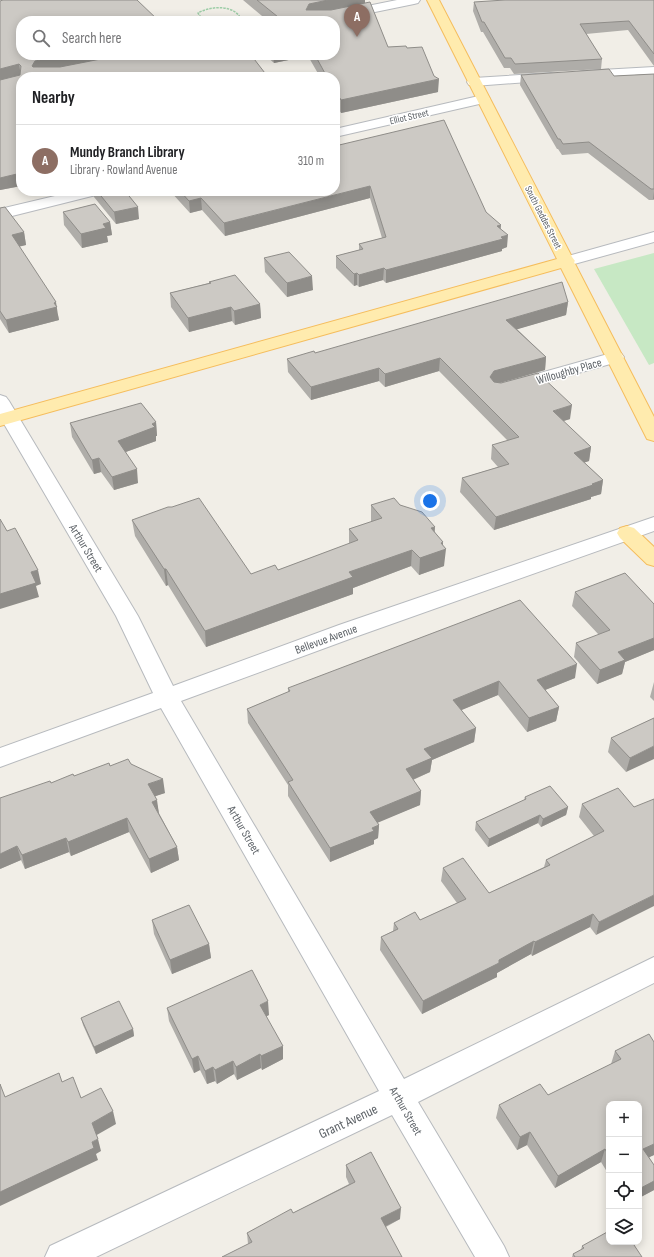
<!DOCTYPE html>
<meta charset="utf-8">
<style>
:root{--surface:#fff;--page:#f6f6f6;--text:#202124;--muted:#757577;--line:#e0e0e0;--accent:#d93025}
body{margin:0;font-family:"Sofia Sans Condensed",sans-serif;background:var(--page);color:var(--text)}
.controls{position:absolute;right:12px;bottom:12px;display:grid;overflow:hidden;border-radius:8px;box-shadow:0 2px 10px #0003}
.controls button{width:36px;height:36px;display:grid;place-items:center;padding:0;border:0;border-bottom:1px solid var(--line);background:var(--surface);color:var(--text);font:20px sans-serif}
.you{position:absolute;left:430px;top:501px;width:14px;height:14px;margin:-10px;border:3px solid #fff;border-radius:50%;background:#1a73e8;box-shadow:0 0 0 6px #1a73e833}
.badge{display:grid;place-items:center;width:26px;height:26px;border-radius:50%;background:var(--accent);color:#fff;font-size:13px;font-weight:700}
.pin{position:absolute;translate:-50% -33px;filter:drop-shadow(0 1px 2px #0008)}
.pin::after{content:'';position:absolute;top:21px;width:14px;height:12px;background:inherit;clip-path:polygon(0 0,100% 0,50% 100%)}
.list{margin:0;padding:0;list-style:none}
h2{display:flex;justify-content:space-between;align-items:center;height:52px;margin:0;padding:0 16px;font-size:17px}
h2 small{font-size:13px;font-weight:400;color:var(--muted)}
.list li{display:grid;grid-template-columns:26px 1fr auto;gap:12px;align-items:center;box-sizing:border-box;height:72px;padding:0 16px;border-top:1px solid var(--line)}
.list b{display:block;font-size:15px;white-space:nowrap}
.list p{margin:0;font-size:13px;white-space:nowrap;color:var(--muted)}
.list em{font-size:13px;font-style:normal;color:var(--muted)}
.icon{flex:none;width:22px;height:22px;fill:none;stroke:currentColor;stroke-width:2;stroke-linecap:round;stroke-linejoin:round}
.map{position:relative;flex:none;width:654px;height:1257px;overflow:hidden}
.search{position:absolute;background:var(--surface);box-shadow:0 2px 10px #0003;left:16px;top:16px;width:324px;height:44px;display:flex;align-items:center;gap:10px;box-sizing:border-box;padding:0 14px;border-radius:16px;color:var(--muted);font-size:15px}
.panel{position:absolute;background:var(--surface);box-shadow:0 2px 10px #0003;left:16px;top:72px;width:324px;height:124px;border-radius:16px}
.map>svg:first-child{display:block}
</style>
<div class="map">
<svg width="654" height="1257" viewBox="0 0 654 1257">
<rect width="100%" height="100%" fill="#f1eee7"/>
<path fill="#c7e8c4" d="M654,253v110l-5,2 -55,-96z"/>
<g fill="none" stroke-linecap="round" stroke-linejoin="round">
<defs>
<path id="minor" d="M397,0h23l-2,3 -4,1 -83,17h-24l2,-3 4,-1z
M654,67v8l-71,4 -5,-1 -2,-3 2,-3 5,-1z
M551,73l5,1 2,3 -2,3 -82,6 -5,-1 -2,-3 2,-3 5,-1z
M483,95l5,1 2,3 -2,3 -153,35v-8z
M76,191h26l-2,3 -100,25v-10z
M654,232v10l-87,24 -6,-2 -2,-3 2,-3z
M615,352l6,1 3,4 -3,4 -107,30 -6,-1 -3,-4 3,-4z
M0,395l6,2 3,4 129,215 35,70 166,-61 315,-108v14l-299,106 -174,64 223,378 250,-122v26l-236,119 86,144 5,11h-34l-83,-142 -296,142h-51l5,-11 329,-155 -218,-383 -161,59v-19l153,-55 -37,-77 -116,-199z"/>
<path id="major" d="M427,0h12l133,257 3,4 -1,1 80,155v24l-7,-2 -2,-4 -84,-167 -561,158v-12l557,-155z
M627,526l7,2 20,19v19l-7,-2 -27,-26 -3,-5 3,-5z"/>
</defs>
<use href="#minor" stroke="#b7babe" stroke-width="2"/>
<use href="#major" stroke="#f5bd5d" stroke-width="2"/>
<path stroke="#9dcda7" stroke-width="1.5" stroke-dasharray="2.5 1" stroke-linecap="butt" d="M214,21l-12,-2 -4,-6c12,-7 36,-9 43,6
M230,21l11,-2 5,2"/>
<use href="#minor" fill="#fff" fill-rule="evenodd"/>
<use href="#major" fill="#ffebae" fill-rule="evenodd"/>
</g>
<path fill="#afada9" d="M243,0h122v3l23,44 19,1 31,44 -97,21 -6,-9v-27h-15l-12,-21 -34,7 -9,-8h70v-34h-67z
M654,0v66l-26,-36 -42,4 16,25 -1,10 -87,5 -4,-6h-6l-21,-36h-2l-8,-21 1,-9z
M0,1l21,54 247,22h-247v109l-21,4z
M654,74v125l-1,1h-4l-61,-47 -26,2 -4,-6h-1l-37,-64 1,-10 93,1z
M335,146l151,66 15,17 6,18 -5,2v2l-116,32 -3,-3 -24,7 -2,-2 -3,1 -18,-18v-12l23,-6v-6l23,-6 -12,-40 -145,38 -23,-26 -12,3 -20,-22h165z
M93,191h32l14,28 -23,5 -22,-27z
M0,208l24,24 2,13 -7,1 39,69 1,5 -50,13 -9,-14z
M63,212l47,10 2,13 -5,1 1,6 -26,6 -18,-23z
M264,258l49,32 -26,7 -22,-25z
M209,282l51,22 1,14 -26,7 -3,-4 -43,11 -18,-25 -1,-14 39,-10z
M568,302l-2,13 -49,14 29,28 -1,13 -46,13 71,36 -7,2 28,26 -2,14 -5,1 19,18 -2,14 -10,3v2l-97,31 -34,-38 2,-14 36,-11 -7,-8 1,-14 16,-4 -69,-70 -54,16 -6,-6 -68,19 -23,-28 -1,-13 28,-6z
M156,422l1,14h-1v5l-30,11 12,31 -24,7 -13,-18 -7,2 -22,-37 -2,-14z
M371,505h29l35,27 9,34 -25,9 -8,-9 -58,22v6l-147,53 -38,-62 -2,1 -31,-50 -3,-16 119,54 27,-4 71,-26v-15l22,-7z
M575,592l79,12v46l-29,12 -3,12 -25,10 -23,-27 2,-14 23,-8 -27,-29z
M575,678l-30,12 14,17 -3,14 -29,11 -29,-37 -37,15 15,18 -2,14 -42,18 -2,12 -17,8 8,11 -1,14 -43,17 2,3 -1,13 -4,2v4l-44,18 -42,-66v-11l-40,-62 -1,-14 41,-17v-4z
M654,682v19l-4,-4z
M654,718l-28,54 -18,-20 3,-14z
M131,764l34,29 -10,3 4,17 18,34 2,13 -28,13 -22,-41 -58,24 -2,-4 -44,17 -4,-9 -21,9 51,-86 59,-17z
M525,797l43,10 -2,8 -25,12 -3,-4 -50,24 -13,-17 1,-8 48,-22z
M582,804l52,3 -38,128 -6,-8 -58,29 -1,-2 -34,19v4l-75,37 -42,-64 1,-13 12,-6 1,-8 26,-3 37,-17 -16,-22 2,-13 46,25 55,-26 2,-7 48,-24 -15,-19z
M152,920l57,24 2,14 -39,16 -18,-40z
M167,1008l102,7 -3,1 17,43 -21,11 -1,-2 -24,12 -3,-6 -17,10 -2,-3 -8,3 -7,-14 -6,3 -25,-52z
M81,1018l52,11 1,7 -38,18 -13,-29z
M654,1042v113l-5,2 5,8v25l-15,8 -30,-94v71l-8,-13 -46,26 -28,-43 -10,5 -21,-32 3,-13 49,-10 63,-31 4,-13z
M346,1165l54,54 -14,8 -138,17 -1,-11 46,-20 56,-29 -3,-7z
M582,1246l60,11h-70l1,-3 8,-4z"/>
<path fill="#8f8d89" d="M328,0h37v5l-58,16 -1,-11 3,-6z
M67,55h56l-86,18 -5,-7 3,-5z
M273,55h35v1l-34,7z
M19,64l2,12 -21,5v-12z
M73,73v4h-5z
M439,79l-1,13 -97,21v-13z
M21,173v13l-21,4v-12z
M370,186v12l-145,38 -1,-13z
M654,191v8l-1,1z
M201,198l1,12 -12,3 -1,-12z
M138,207l1,12 -23,5 -2,-12z
M110,222l2,13 -5,1 1,6 -26,6 -1,-14 22,-10z
M501,225l-1,12 -3,-11z
M24,232l2,13 -12,3 -2,-13z
M508,235l-1,12 -5,2v2l-116,32v-13z
M384,268l-1,12 -24,7v-12z
M357,273v12l-3,1v-12z
M312,276l1,14 -26,7v-14z
M56,302l2,13 1,5 -50,13 -3,-13z
M568,302l-2,13 -61,18 1,-13z
M260,304l1,14 -26,7 -1,-14z
M231,307l1,14 -43,11 -1,-14z
M546,357l-1,13 -52,15 -3,-8 4,-6z
M440,358l-1,13 -54,16v-13z
M379,368v13l-68,19v-13z
M572,405l-2,14 -19,6 2,-14z
M156,422l1,14h-1v5l-36,13 -2,-13z
M591,447l-2,14 -17,6 2,-14z
M99,458l2,14 -7,2 -2,-14z
M137,469l1,14 -24,7 -2,-13z
M603,480l-2,14 -10,3v2l-97,31 2,-13z
M435,527l-1,17 -3,-16z
M443,542v8l3,-1 -2,17 -25,9 1,-17 21,-15z
M412,550l-1,16 -58,22v6l-147,53 -1,-16 144,-59z
M164,569h2l2,16 -2,1z
M38,570l3,14 -5,2 3,11 -39,12v-15l31,-22z
M654,638v12l-29,12 -3,12 -25,10 3,-14 18,-18z
M577,664l-2,14 -40,16 2,-14z
M499,681l-1,14 -46,19 1,-14z
M559,707l-3,14 -29,11 2,-14z
M476,728l-2,14 -42,18 -2,12 -25,11 1,-14 18,-20z
M654,746v13l-28,13 4,-14z
M163,779l2,14 -15,5 -2,-14z
M421,791l-1,14 -50,21v-14z
M157,800l2,14 -7,-12z
M568,807l-2,8 -25,12 2,-8z
M540,815l-2,8 -50,24 1,-8z
M127,818l2,14 -58,24 -3,-14z
M379,825l-1,13 -4,2v4l-44,18v-14z
M66,838l3,14 -44,17 -3,-14z
M17,846l4,14 -21,9v-15z
M177,847l2,13 -28,13 -2,-14z
M654,895v11l-58,29 3,-13z
M593,914l-3,13 -58,29 3,-14z
M534,941l-3,13 -34,19v4l-75,37 1,-13z
M209,944l2,14 -39,16 -2,-14z
M268,1001l1,14 -8,4 -1,-14z
M133,1029l1,7 -38,18 -2,-7z
M283,1046v13l-21,11 -1,-14z
M260,1054l1,14 -24,12 -1,-13z
M198,1056l2,14 -6,3 -2,-14z
M233,1061l1,13 -17,10 -2,-14z
M213,1067l2,14 -8,3 -2,-13z
M113,1111l3,13 -21,12 -3,-13z
M530,1132l-3,13 -10,5 3,-13z
M98,1139l3,12 -5,3 2,6 -98,46v-14z
M654,1144v11l-15,7 4,-13z
M605,1149l-4,13 -46,26 3,-12z
M654,1181v9l-15,8v-9z
M401,1208l-1,11 -20,10 1,-11z"/>
<path fill="#ccc9c4" stroke="#8f8d89" d="M3,0h134l22,21h-138v34h46l-32,6 -3,5 1,1h27l61,-12h130l17,22h-192l-3,-4 -5,4h-47v96l-21,5v-98l20,-5 1,-9 -2,-2 -19,5v-68z
M257,0h71l-19,4 -3,6h25l39,-8 18,45 18,-1 1,2 15,-1 12,29 5,3 -98,21 -6,-10v-13h-8l-12,-22h20v-34h-52z
M505,0h149v54l-25,-33 -49,3 22,35 -87,5 -4,-6h-6l-21,-36h-2l-8,-20z
M609,69l5,7 40,-2v115h-3l-62,-47 -26,2 -3,-5h-2l-37,-64z
M444,120l42,92 15,13 -4,1 11,9 -7,2 2,2 -117,31 -2,-2 -25,7 -2,-2 -3,1 -18,-18 27,-7 -4,-5 27,-7 -16,-51 -146,37 -23,-25 -12,3 -9,-10h155v-45z
M97,191h28l13,16 -24,5z
M95,204l15,18 -7,2 3,4 -25,6 -18,-22z
M5,207l19,25 -12,3 44,67 -2,1 3,4 -51,13 -6,-9v-103z
M289,252l23,24 -25,7 -23,-25z
M235,275l25,29 -26,7 -3,-4 -43,11 -18,-25 41,-10 -2,-1z
M562,282l6,20 -62,18 40,37 -52,14 -4,6 4,5 7,1 37,-10 34,32 -19,6 38,36 -17,6 29,27 -11,4 1,1 -97,32 -34,-39 47,-14 -17,-19 27,-8 -79,-79 -55,16 -6,-6 -68,19 -24,-28 27,-8 1,2z
M141,403l15,19 -4,2 3,3 -37,14 19,28 -25,8 -13,-19 -7,2 -22,-37z
M199,498l52,76 24,-9 3,5 80,-30 -9,-11 33,-11 -11,-13 23,-7 6,7 22,7 13,15 -4,1 12,14 -2,1 5,6 -26,9 -8,-8 -63,22 4,5 -148,54 -39,-62h-2l-32,-49 36,-13h4z
M0,519l7,12 8,-3 23,42 -7,2 5,11 -36,11z
M625,573l29,31v34l-36,14 7,8 -25,10 -24,-27 34,-13 -35,-38z
M520,600l57,64 -40,16 22,27 -30,11 -30,-37 -46,19 23,28 -52,21 8,9 -26,11 15,22 -51,21 9,13 -7,3 2,3 -44,17 -42,-66 5,-2 -46,-71 43,-18 -2,-3z
M654,718v28l-24,12 -19,-20z
M128,759l3,5 32,15 -15,5 9,16 -5,2 25,45 -28,12 -22,-41 -59,24 -2,-4 -44,17 -5,-9 -17,8v-56l50,-17 1,2 22,-9 1,2 35,-13 1,3z
M550,786l18,21 -25,12 -3,-4 -51,24 -13,-17 50,-23 -1,-2z
M618,788l16,19 20,-8v96l-55,27 -6,-8 -58,28 -1,-1 -35,19v3l-76,38 -42,-64 17,-8 -4,-6 21,-11 5,8 46,-21 -23,-31 20,-10 26,35 61,-28 -4,-5 58,-29 -22,-27z
M189,905l20,39 -39,16 -18,-40z
M252,970l16,31 -8,4 23,41 -22,10 -1,-2 -24,13 -3,-6 -18,9 -2,-3 -8,4 -7,-15 -6,3 -25,-51z
M119,1001l14,28 -39,18 -13,-29z
M649,1034l5,8v102l-11,5 11,16v16l-15,8v-85h-30v52l-4,-7 -47,27 -28,-44 -10,5 -21,-32 41,-21 8,11 73,-36 -6,-8z
M59,1073l3,9 11,-5 8,21 20,-10 12,23 -21,12 6,16 -6,3 2,6 -94,44v-108l5,13z
M371,1152l30,56 -20,10 21,39h-180l30,-15 -5,-9 44,-24 2,4 62,-31 -9,-17z
M609,1231v11h23l10,15h-67l-2,-3 11,-6 -2,-2z"/>
<g text-anchor="middle" stroke-width="3" stroke-linejoin="round" paint-order="stroke">
<g font-size="10" fill="#5e6368" stroke="#fff">
<text transform="translate(409 116) rotate(-13)" y="4">Elliot Street</text>
<text transform="translate(544 217) rotate(63)" y="4">South Geddes Street</text>
</g>
<g font-size="12" fill="#5e6368" stroke="#fff">
<text transform="translate(569 371) rotate(-16)" y="4">Willoughby Place</text>
<text transform="translate(86 548) rotate(59)" y="4">Arthur Street</text>
<text transform="translate(326 639) rotate(-20)" y="4">Bellevue Avenue</text>
<text transform="translate(244 830) rotate(60)" y="4">Arthur Street</text>
<text transform="translate(406 1111) rotate(60)" y="4">Arthur Street</text>
</g>
<g font-size="14" fill="#5e6368" stroke="#fff">
<text transform="translate(348 1121) rotate(-25)" y="5">Grant Avenue</text>
</g>
</g>
</svg>
<div class="controls">
<button>+</button>
<button>−</button>
<button><svg class="icon" aria-label="locate" viewBox="0 0 24 24"><circle cx="12" cy="12" r="6"/><path d="M12 2v4M12 18v4M2 12h4M18 12h4"/></svg></button>
<button><svg class="icon" aria-label="layers" viewBox="0 0 24 24"><path d="M12 4l9 5-9 5-9-5zM3 14l9 5 9-5"/></svg></button>
</div>
<div class="you"></div>
<div class="pin badge" style="left:357px;top:37px;background:#8d6e63">A</div>
<div class="search"><svg class="icon" aria-label="search" viewBox="0 0 24 24"><circle cx="10" cy="10" r="6"/><path d="M15 15l6 6"/></svg>Search here</div>
<section class="panel">
<h2>Nearby<small></small></h2>
<ul class="list">
<li><span class="badge" style="background:#8d6e63">A</span><div><b>Mundy Branch Library</b><p>Library · Rowland Avenue</p></div><em>310 m</em></li>
</ul>
</section>
</div>
